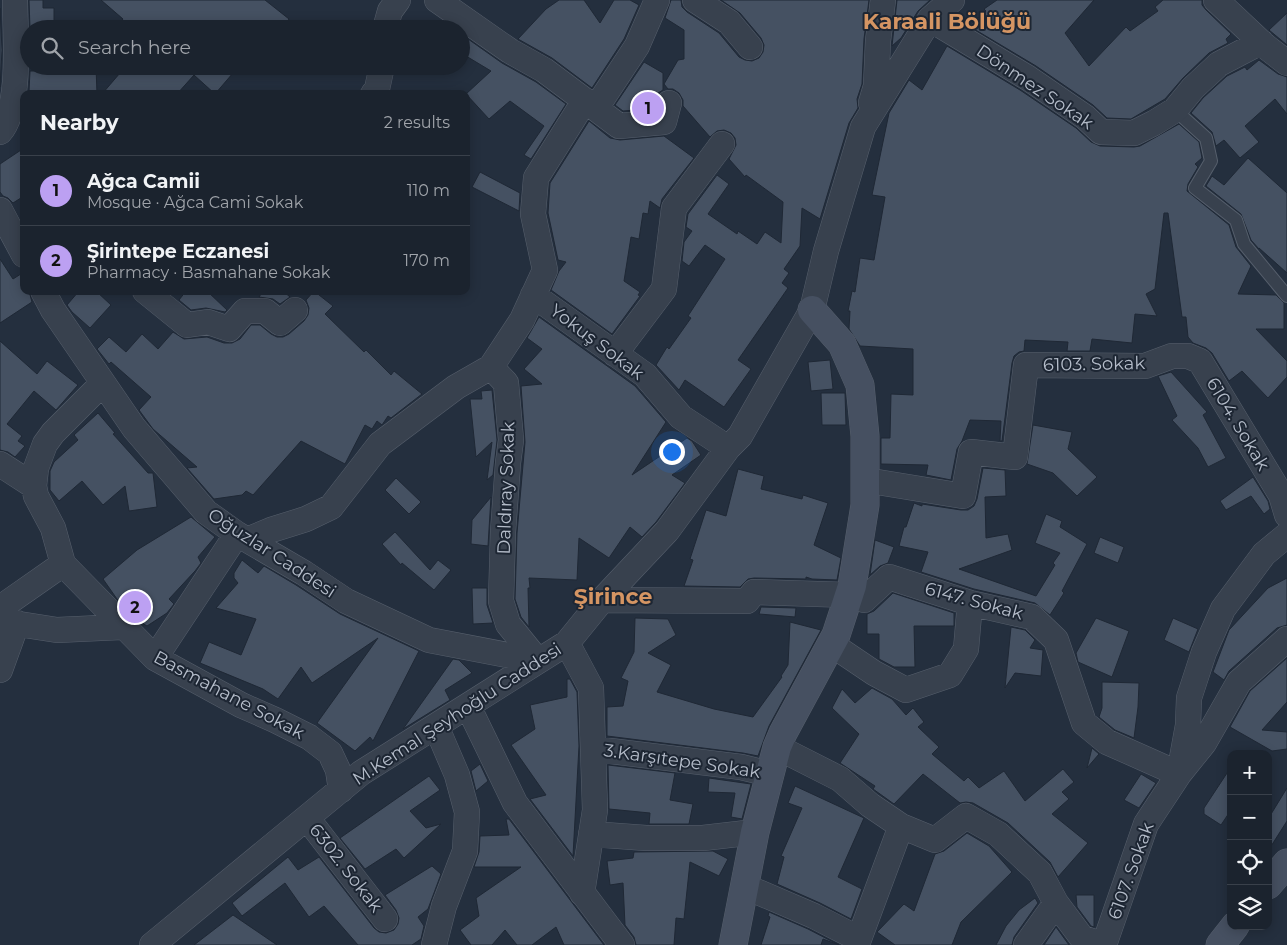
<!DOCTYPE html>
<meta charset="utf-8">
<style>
:root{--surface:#1b232e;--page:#282f3a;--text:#f1f3f6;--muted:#a0a4aa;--line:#39404a;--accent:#bca0f2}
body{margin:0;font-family:Montserrat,sans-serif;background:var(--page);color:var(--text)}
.controls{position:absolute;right:15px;bottom:15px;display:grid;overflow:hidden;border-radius:10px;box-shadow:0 2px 12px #0003}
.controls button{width:45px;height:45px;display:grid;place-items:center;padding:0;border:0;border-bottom:1px solid var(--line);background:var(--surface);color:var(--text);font:25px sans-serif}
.you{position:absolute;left:671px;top:451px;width:18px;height:18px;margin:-12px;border:4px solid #fff;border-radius:50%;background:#1a73e8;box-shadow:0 0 0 8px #1a73e833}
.badge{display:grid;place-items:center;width:32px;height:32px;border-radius:50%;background:var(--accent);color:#111;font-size:16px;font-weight:700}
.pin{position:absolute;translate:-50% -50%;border:2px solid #fff;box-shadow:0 1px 5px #0006}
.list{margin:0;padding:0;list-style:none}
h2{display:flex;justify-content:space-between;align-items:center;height:65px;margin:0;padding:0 20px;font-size:21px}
h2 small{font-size:16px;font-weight:400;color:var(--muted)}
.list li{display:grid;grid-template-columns:32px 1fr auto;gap:15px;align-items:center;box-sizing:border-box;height:70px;padding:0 20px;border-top:1px solid var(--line)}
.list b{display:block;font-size:19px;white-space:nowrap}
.list p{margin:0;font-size:16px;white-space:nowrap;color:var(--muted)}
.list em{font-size:16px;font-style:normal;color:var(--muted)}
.icon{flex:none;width:28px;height:28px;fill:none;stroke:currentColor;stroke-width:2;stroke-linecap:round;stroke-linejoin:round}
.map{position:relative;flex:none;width:1287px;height:945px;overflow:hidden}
.search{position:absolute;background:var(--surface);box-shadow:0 2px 12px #0003;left:20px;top:20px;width:450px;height:55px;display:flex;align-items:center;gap:12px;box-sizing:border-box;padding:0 18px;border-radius:28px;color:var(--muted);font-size:19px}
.panel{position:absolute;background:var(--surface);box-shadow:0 2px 12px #0003;left:20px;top:90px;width:450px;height:205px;border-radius:10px}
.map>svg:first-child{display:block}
</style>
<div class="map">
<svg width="1287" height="945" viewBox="0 0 1287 945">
<rect width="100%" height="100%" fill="#242f3e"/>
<path fill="#455162" stroke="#1f2835" d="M29,0h14v8h11v21h-24z
M101,0h164l24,19 -7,10h-167l8,-10z
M559,0h25l16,23 14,-23h16l9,5 -15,34 -32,49 -40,-30 -34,-19 28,-30z
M671,0h10l1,7 5,5 32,21 20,24 6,3 7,1 7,-3 4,-6 1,-7 -3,-7 -21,-25 -19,-13h148l-5,39 -2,45 -5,15 1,9 -9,15 -29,96 -18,-11 -2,38 -16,23 5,4 -7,10 6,5 -50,72 13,9 -27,38 -39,-27 -6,10 -23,-25 11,-18 2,2 22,-31 -3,-2 37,-57 -20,-14 -16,21 -7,-5 2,-19 8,-11 -6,-4 2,-13 29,-39 12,9 -21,30 29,20 1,-3 19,13 8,-12 16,11 2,-41 -37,-27 -1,2 -16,-18 7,-14 -1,-7 -4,-5 -7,-3 -7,1 -7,6 -27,-31v-6l-4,-7 -6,-4h-5l-4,-5 14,-24 6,-1v-29l-19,-12z
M897,0h33l-12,11 -17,27 -9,8z
M997,0h97l-29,33 24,33 37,-39 4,4 28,-20 -3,-4 8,-7h39v5l4,5 25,24 -5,5 2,4 -19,10 -26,25 -18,21 -34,20 -24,-1 -14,-13 -57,-39 -67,-40 17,-15 -2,-2z
M0,8l2,42 -2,37z
M1287,13v32l-18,-15z
M461,34l41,29 34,19 30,22 -35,55 -7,-4 20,-29 -34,-25 -21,18 -23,-25 25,-23 -30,-18z
M947,46l73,44 56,38 15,14 9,4 34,1 6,-1 39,-22 20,18 3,16 -7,6 3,3 -10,17 -1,7 42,34 7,22 15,19 -13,28 38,1 8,8v26h-28l31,32v16l-19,21 -26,-27 -13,10 -17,-28 -6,-5 -13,-5 -5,-6 -2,-20h-4l-14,-104h-4l-9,76 -9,5 11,22 -22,-2 -3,29 -40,-4 -2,12h-23l1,-9 -43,-2 -1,11 -5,1 -5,4 -2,7 -10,78h-2l1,-20 -31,-1 -8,21 -5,8 -6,31 -25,-5 2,-10 -47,-1v-26h9l1,-44 22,1v-46l-53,-3 -11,-17 1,-18h-2l4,-20 3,1 5,-34 14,2 11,-63 -13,-2 17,-82 20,-33 13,10z
M1259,60l19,14 9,3v37l-12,-15 -30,27 14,16 -19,16 -16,-18 -8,6 -4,-14 -21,-19 12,-15 24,-22 18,-9 2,3z
M644,62l19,11v17l-5,3 -5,16 -30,2 -8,-6z
M69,66h27l1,28h-31v-3h-37l1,-20h40z
M126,66h113l-24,28 -21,-19 -17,19h-75z
M589,121l21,17 10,2 44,-4 30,22 -32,41 -2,9 -10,-7 -2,13 -5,-1 -4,26 -8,-2 -7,44 16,11 -2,3 2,1 -28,38 -61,-44 8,-19 7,-9 -8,-2 -10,-47 2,-30z
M24,148v48l-11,7 -5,-5 -5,-2 -3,-4v-28z
M1248,158l39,35v80l-28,-25v1l-8,-9 -10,-26 -35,-28 6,-10 12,9z
M480,172l40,21 -1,18 -47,-24z
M0,259l13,20 11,-7v19h5l3,11 -32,21z
M79,291h17l15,14 -21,23 -18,-16 -5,-7z
M186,291h21l20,19 -2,2 -19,-4 -15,2 -12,-10z
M263,291h20l7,6 -10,7 -7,-5 -14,-2z
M314,291l19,15 -8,8 39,38 2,-2 25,25 3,-4 28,23 -31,24 -3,-2 -6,9 -5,-4 -5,8 -7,-4 -20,39 -44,-23 -48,54 -7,-4 -4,4 -28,4 -27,-31 10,-1 -44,-38 -14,-19 12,-13 -40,-35 -2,2 -12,-15 12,-12 17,15 16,-18 16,15 15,-17 11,7 23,-2 17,6h8l8,-4 11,-14h9l11,9 6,3h6l6,-3 15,-13 4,-6 1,-7 -3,-8z
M539,317l96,69 31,36 -34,53 55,-37 5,3 9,14 -29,20 13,8 -29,39 -14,15 -12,-10 -21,31 -30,-20 -2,42 -48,-2 1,10h-2l1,39 -8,-10 -6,-18 2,-66 8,-91 -4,-56 21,-2 -18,-15 18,-20 -15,-11z
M0,341l37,33 10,-13 31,24 -22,25 -22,-19 -27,33 15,12 -4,5 7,5 -10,11 -7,-5 -8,-2z
M830,360l3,29 -22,2 -3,-29z
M1171,372l36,40 -4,3 23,43 -18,9 -10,-19 -26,-28 5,-4 -19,-40z
M492,390l5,50 -4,35 -6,5 5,-38 -16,15 -6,-58h12l-1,-8z
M821,393h24l1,32h-24z
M98,413l17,20 -2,1 35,39h5l4,34 -28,4 -4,-25 -22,19 -21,-24 -23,20 -9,-11v-19l4,-9 24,-22 -4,-5z
M1033,425l39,7 -4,17 29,28 -20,19 -24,-23 -26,-9z
M983,468l22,2 1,26 -21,1 1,41 22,-4 4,16 -53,19 77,27 19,-31 -2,-2 7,-10 -25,-10 11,-29 16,7 -2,6 27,17 -25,47 2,2 -14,22 -15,-12 -61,-14 -53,-17 7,-20 -29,-6 5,-19h2l8,-24 8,3v-2l39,6h7l6,-4 3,-7z
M738,469l26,7 -3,13 41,10 1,-4 25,8 -14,42 27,13 -4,22 -25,-1 -6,-2v2l-52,-1 -6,1 -8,8 -56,-1 9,-26 -3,-1 16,-49 20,6z
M1253,477l15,24 2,8 -6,5 -13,-18 -25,14 -6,-9z
M396,478l25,24 -12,12 -24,-24z
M491,497l-3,49 -17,-2 1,-24z
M191,517l24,20 -17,20 3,6 -6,8 -26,28 5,5 -7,9 -20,13 -8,-5 -22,-22 -14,-20 34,-29z
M395,532l35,38 8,-10 13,10 -17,20 -32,-27 -1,2 -19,-21z
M1100,537l24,10 -6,16 -24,-10z
M875,540l19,7 -6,16 -8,3 -10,9z
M242,560l16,13 6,-7 32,19 44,29 79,37 -46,90 -3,-4 -15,14 -38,-28 61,-85 -66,45 -11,-16 -23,32 -15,-10 -63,-26 9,-21 32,13 15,-36 -40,-11 22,-25 -4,-5v-5z
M1287,578v47l-10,3 -48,43 -5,9 -11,-8 16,-42 39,-42z
M472,588h15v17l6,18 -20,1z
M893,593l61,20v13h-40l1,41h-21l-15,-8v-25h-12v-20l7,-3z
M761,607l35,1 -1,9 -36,-3z
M635,618l33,1 8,16 -28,18 23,12 -14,27 57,17 39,8 29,-40 -1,-1 7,-11 2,-43 31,8 -52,96 -11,30 -15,-3 -136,-17v-29l16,-1 5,-25 -7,-3 13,-26z
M1096,618l33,13 -17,46 -34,-15 -2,-9z
M1173,618l25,11 -9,23 -25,-12z
M1011,627l14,3 10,10 -5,8 13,2 -2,26 -26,-3 -10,15z
M1287,658v44l-25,28 25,2v17l-15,2 -42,-24 20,-36z
M453,659l6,1 13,13 -27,17 5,10 -47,29z
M567,679h3l7,13 2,54 -6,110 -43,-57 16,-4 -35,-50 24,-16 -5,-24 37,-8z
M1102,682l37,1 -1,24 -4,31 -19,-8 -16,-13 3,-9z
M872,688l20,11 14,16 7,-7 11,14 -6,5 21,20 -7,7 32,27 4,-4 11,11 25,-17 21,30 38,-32 11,13 -12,10 7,7 -17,15 36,29 -30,34 -8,-15 -42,-39 -35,-20 -7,-1 -6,1 -37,-29 -29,30 -21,-15 2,-3 -35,-23 19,-29 -27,-26 10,-19 13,14z
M1092,748l7,6 -12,14z
M480,764l8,17 -12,10 -5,-20z
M608,765l67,8 -5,27 23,4 -4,20h-40l1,-11 -41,-4z
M1231,767v43l-10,15 -17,-11v-6z
M1141,774l15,9 -17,25 -15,-8z
M429,776l11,14 -30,21 16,17 15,-4 -37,34 -8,-9 -31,20 -25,-31z
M709,778l42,6 -9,35 -11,-2 4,-24 -27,-1z
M795,786l69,32 -26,59 24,12 -11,30 -31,-16 -43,-19 7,-27 -3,-1 21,-48 -14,-5z
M1287,788v33l-19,30v-32z
M506,819h3l95,126h-40l-8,-18 -24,18h-15l-12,-15 -13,15h-21l-11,-15 19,-14 -3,-18 45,-31h-47l5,-15 1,-16 29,-1z
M967,833l22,13 23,26 -51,50 -9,23h-57l-18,-13 27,-28 10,7 21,-57 9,-3z
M713,851l15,8 -9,17 -29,-14 -6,57 -8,-1 -2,27h-38l-2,-8 -9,-12 -2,-42 -13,2 -3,-24 26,-3 1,-6z
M288,857l10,13 21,-13 55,71 5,4 7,1 8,-3 4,-6 1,-6 -3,-8 -11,-15 47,-29 9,8 -13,35 -10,8 6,9 -3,13 -9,6h-54l-34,-39 -15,11 -24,-34 -43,33 -10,-13z
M1076,895h18v32l-3,-1 -14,-19z
M1035,898l3,5 -24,34 -2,8h-16l10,-19 13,-16z
M769,912l39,17 31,16 -16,-6 -2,6h-60l9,-28 -2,-1z
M233,915l44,30h-83z
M1056,927l13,18h-25z"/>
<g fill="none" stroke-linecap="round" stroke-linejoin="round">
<defs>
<path id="lane" d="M1175,110l31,28 5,23 -16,27 41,32 8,24 43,52"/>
<path id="street" d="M437,0l73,51 34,19 75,56 45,-4 5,-19
M695,0l34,22 21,25
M1216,0l49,46 22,17
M930,19l98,59 57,39 16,15 33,1 20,-10 21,-13 18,-22 26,-24 42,-22
M385,29l5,-18 8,-11
M373,94l4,-5 5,-23
M871,103l5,-17 2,-45 5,-41
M596,108l41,-62 20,-46
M0,132c22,-25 15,-98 15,-132
M0,210l24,45
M43,291l10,19 81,118 72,84 31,22 67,39 42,28 83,39 109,21
M145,291l42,34 21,-3 21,7 16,-18h20l15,12 15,-13
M533,295l112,80 36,42 47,31
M615,354l49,-65 10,-81 48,-64
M103,383l-50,50 -8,11 -9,24 -2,18 2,10 17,32 10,36 92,94 86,47 34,15 34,17 21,16 8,17 3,20
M0,464l34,22
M865,480l98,16 8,-44 44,5 11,-92 119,1 27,-10h16l12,5 81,134 6,20
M247,540l24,-10 35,-11 25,-12 49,-63 76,-57 35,-20
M602,600l145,1 7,-9 95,3 15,5 25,-23 81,26 62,14 24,23 28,83 23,19 72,32
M0,608l63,-44
M0,621l57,9 65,-3
M567,643l24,45 4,122 -13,83
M831,644l43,29 32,17 44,-15 16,-26 4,-46
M155,658l82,-124
M538,661l-30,-37 -7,-23 2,-69 5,-69 3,-23 -5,-57 -15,-16 31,-47 23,-50 -12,-56 3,-36 49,-78
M0,670l17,-47
M468,706l47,97 107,142
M777,747l63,32 30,26 31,21 34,14 31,-24 32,18 42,39 16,30 26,35 22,7
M594,749l147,18 29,7
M1180,769l8,-44 1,-27 15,-46 19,-43 41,-55 23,-19
M307,818l78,101
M591,834l55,4h57l52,-6
M744,886l70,30 45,23 -2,6
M859,939l42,-113
M152,945l209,-172 206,-130 35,-43 65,-69 61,-83 12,-12 72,-126 14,-59 37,-124 67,-108 22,-19
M434,945l10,-39 21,-55 2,-39 -10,-37 -21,-49
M1026,945l30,-42
M1104,945l42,-121 33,-50 25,-31 35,-61 48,-43"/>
<path id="secondary" d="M1268,885l19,-22
M733,945l22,-113 22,-85 6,-14 53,-98 16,-49 13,-81v-69l-5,-51 -18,-41 -30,-34
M1220,945l15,-19"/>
</defs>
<use href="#lane" stroke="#565f6c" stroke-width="14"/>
<use href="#street" stroke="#565f6c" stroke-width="26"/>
<use href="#secondary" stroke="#565f6c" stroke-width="29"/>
<use href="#lane" stroke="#38414e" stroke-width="12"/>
<use href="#street" stroke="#38414e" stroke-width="25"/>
<use href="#secondary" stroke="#465061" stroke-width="28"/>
</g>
<g text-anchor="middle" stroke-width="4" stroke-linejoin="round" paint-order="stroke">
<g font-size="18" fill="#b4bcc9" stroke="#1d2633">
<text transform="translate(1035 87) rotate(34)" y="6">Dönmez Sokak</text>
<text transform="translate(597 342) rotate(37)" y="6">Yokuş Sokak</text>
<text transform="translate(1094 364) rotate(-1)" y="6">6103. Sokak</text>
<text transform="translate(1238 424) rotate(59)" y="6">6104. Sokak</text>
<text transform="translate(506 488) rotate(-88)" y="6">Daldıray Sokak</text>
<text transform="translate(272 553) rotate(33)" y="6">Oğuzlar Caddesi</text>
<text transform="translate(974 601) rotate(15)" y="6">6147. Sokak</text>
<text transform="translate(229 695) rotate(28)" y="6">Basmahane Sokak</text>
<text transform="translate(457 714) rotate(-33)" y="6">M.Kemal Şeyhoğlu Caddesi</text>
<text transform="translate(682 761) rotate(8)" y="6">3.Karşıtepe Sokak</text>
<text transform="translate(346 868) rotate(52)" y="6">6302. Sokak</text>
<text transform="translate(1131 871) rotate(-70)" y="6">6107. Sokak</text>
</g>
<g font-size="22" font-weight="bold" fill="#d59563" stroke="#1d2633">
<text x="947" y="29">Karaali Bölüğü</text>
<text x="613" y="604">Şirince</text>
</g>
</g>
</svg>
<div class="controls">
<button>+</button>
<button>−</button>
<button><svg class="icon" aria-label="locate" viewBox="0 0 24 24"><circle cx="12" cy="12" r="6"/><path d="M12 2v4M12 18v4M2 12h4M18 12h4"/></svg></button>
<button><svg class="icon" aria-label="layers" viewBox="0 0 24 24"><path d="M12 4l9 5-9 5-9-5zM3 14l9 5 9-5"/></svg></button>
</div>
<div class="you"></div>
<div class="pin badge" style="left:648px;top:108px">1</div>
<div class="pin badge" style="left:135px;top:607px">2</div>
<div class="search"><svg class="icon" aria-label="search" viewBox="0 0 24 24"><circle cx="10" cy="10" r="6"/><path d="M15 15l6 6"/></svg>Search here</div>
<section class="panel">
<h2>Nearby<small>2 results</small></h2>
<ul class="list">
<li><span class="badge">1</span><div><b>Ağca Camii</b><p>Mosque · Ağca Cami Sokak</p></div><em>110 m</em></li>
<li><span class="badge">2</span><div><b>Şirintepe Eczanesi</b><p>Pharmacy · Basmahane Sokak</p></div><em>170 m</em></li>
</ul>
</section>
</div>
